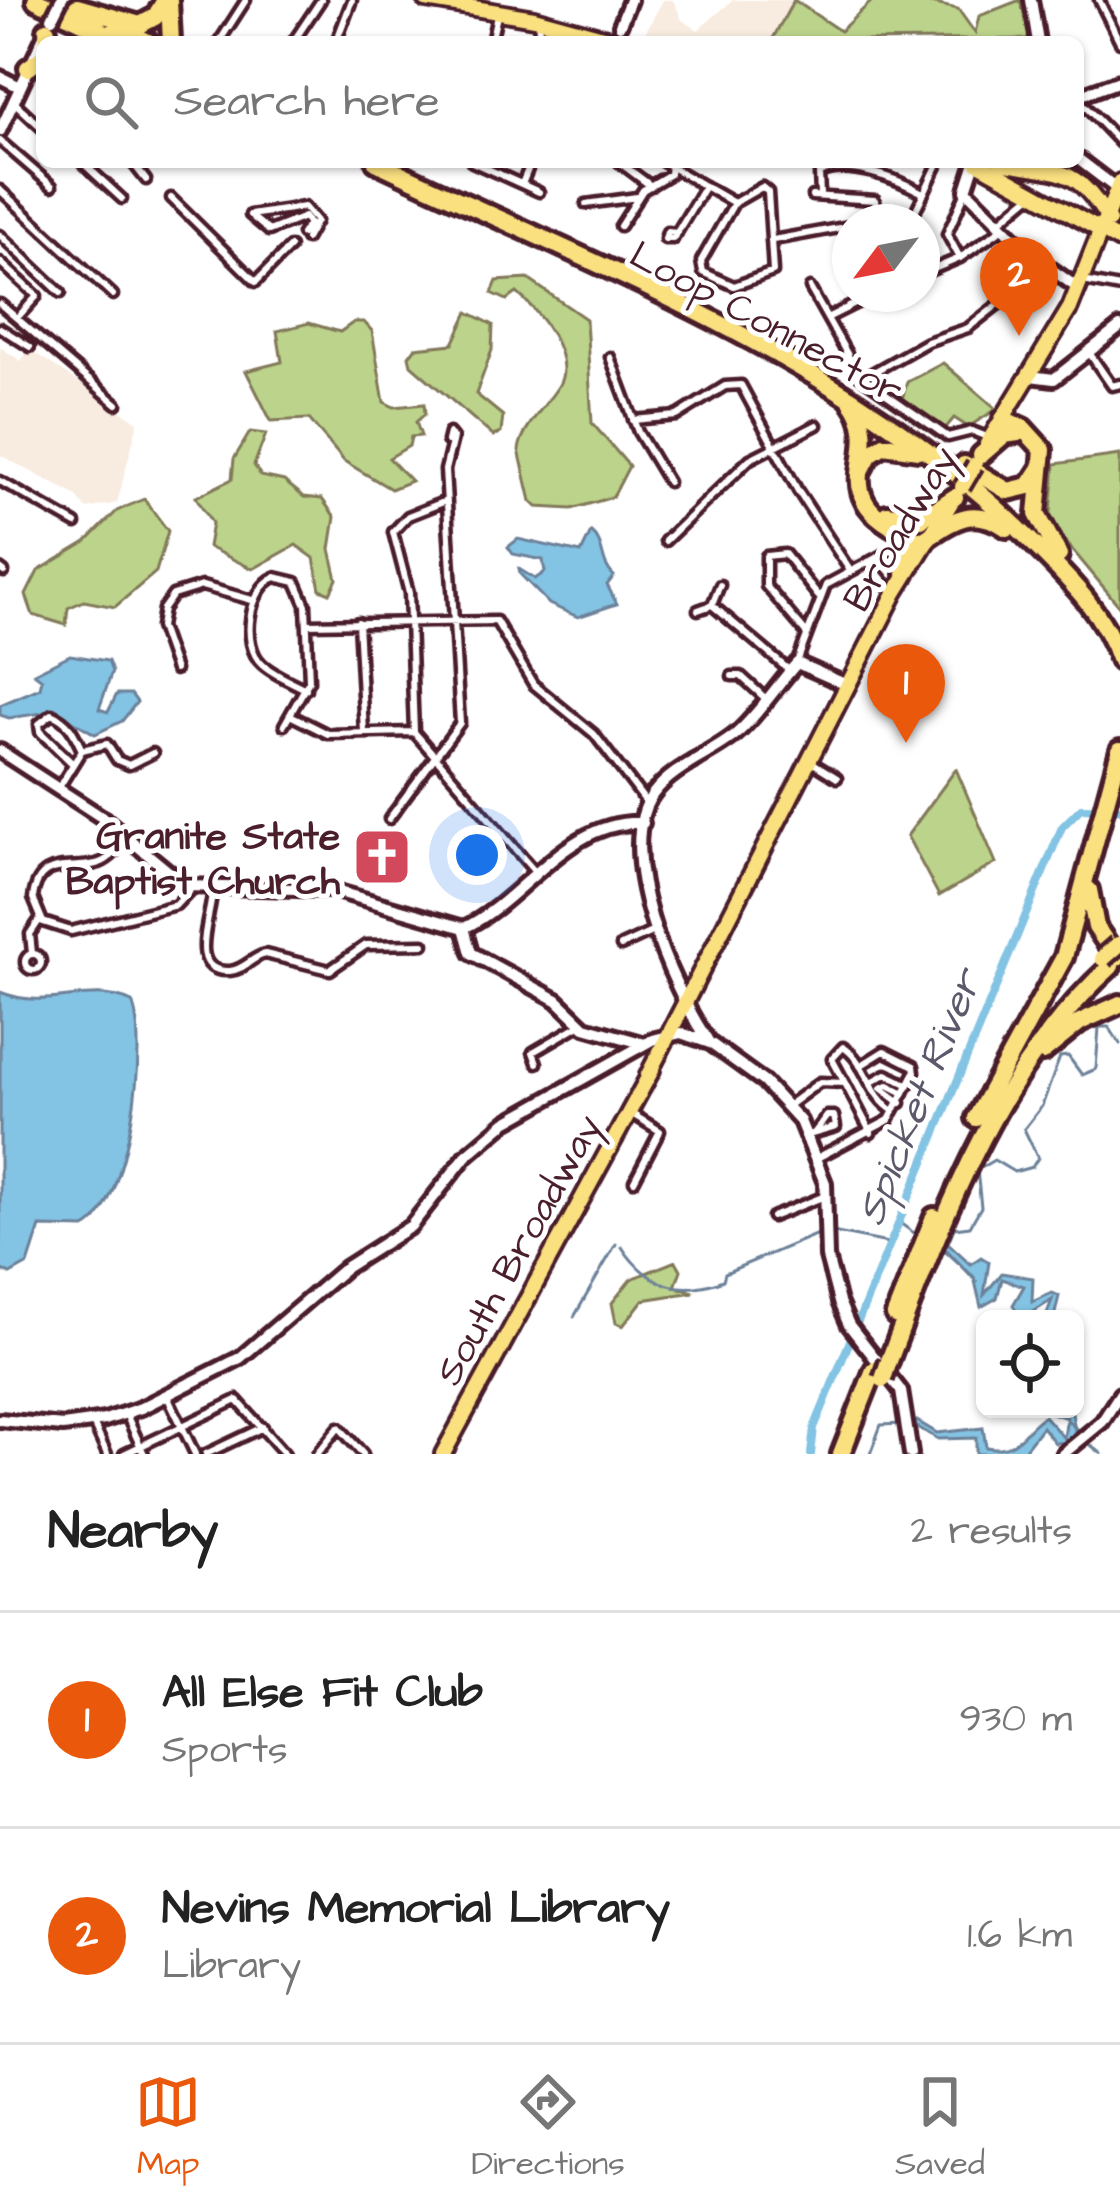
<!DOCTYPE html>
<style>
:root{--surface:#fff;--page:#f2f2f2;--text:#222;--muted:#767676;--line:#e0e0e0;--accent:#ea580c}
body{margin:0;font-family:"Architects Daughter",sans-serif;background:var(--page);color:var(--text)}
.controls{position:absolute;right:36px;bottom:36px;display:grid;overflow:hidden;border-radius:18px;box-shadow:0 3px 9px #0004}
.controls button{width:108px;height:108px;display:grid;place-items:center;padding:0;border:0;border-bottom:3px solid var(--line);background:var(--surface);color:var(--text);font:60px sans-serif}
.compass{position:absolute;left:832px;top:204px;width:108px;height:108px;border-radius:50%;background:var(--surface);box-shadow:0 3px 9px #0004;rotate:238deg}
.you{position:absolute;left:477px;top:855px;width:42px;height:42px;margin:-30px;border:9px solid #fff;border-radius:50%;background:#1a73e8;box-shadow:0 0 0 18px #1a73e833}
.badge{display:grid;place-items:center;width:78px;height:78px;border-radius:50%;background:var(--accent);color:#fff;font-size:39px;font-weight:700}
.pin{position:absolute;translate:-50% -99px;filter:drop-shadow(0 3px 6px #0008)}
.pin::after{content:'';position:absolute;top:63px;width:42px;height:36px;background:inherit;clip-path:polygon(0 0,100% 0,50% 100%)}
.list{margin:0;padding:0;list-style:none}
h2{display:flex;justify-content:space-between;align-items:center;height:156px;margin:0;padding:0 48px;font-size:51px}
h2 small{font-size:39px;font-weight:400;color:var(--muted)}
.list li{display:grid;grid-template-columns:78px 1fr auto;gap:36px;align-items:center;box-sizing:border-box;height:216px;padding:0 48px;border-top:3px solid var(--line)}
.list b{display:block;font-size:45px;white-space:nowrap}
.list p{margin:0;font-size:39px;white-space:nowrap;color:var(--muted)}
.list em{font-size:39px;font-style:normal;color:var(--muted)}
.icon{flex:none;width:66px;height:66px;fill:none;stroke:currentColor;stroke-width:2;stroke-linecap:round;stroke-linejoin:round}
.map{position:relative;flex:none;width:1120px;height:1454px;overflow:hidden}
.search{position:absolute;background:var(--surface);box-shadow:0 3px 9px #0004;left:36px;right:36px;top:36px;height:132px;display:flex;align-items:center;gap:30px;box-sizing:border-box;padding:0 42px;border-radius:18px;color:var(--muted);font-size:45px}
.sheet{height:588px;background:var(--surface)}
nav{display:flex;justify-content:space-around;align-items:center;box-sizing:border-box;height:168px;border-top:3px solid var(--line);background:var(--surface);font-size:33px;color:var(--muted)}
nav a{display:grid;justify-items:center;gap:6px}
nav .on{color:var(--accent)}
.map>svg:first-child{display:block}
</style>
<div class="map">
<svg width="1120" height="1454" viewBox="0 0 1120 1454">
<rect width="100%" height="100%" fill="#fff"/>
<filter id="ink" filterUnits="userSpaceOnUse"><feTurbulence type="fractalNoise" baseFrequency=".00833" numOctaves="2"/><feDisplacementMap in="SourceGraphic" scale="24" xChannelSelector="R" yChannelSelector="G"/><feConvolveMatrix kernelMatrix="1 2 1 2 8 2 1 2 1" color-interpolation-filters="sRGB"/></filter>
<g filter="url(#ink)">
<path fill="#f8ece0" d="M663,0h10l9,20 16,10 35,-30h61l-23,42h-131z
M0,347l21,14 8,-12 109,73 -21,81 -30,6 -12,-14 -75,-40z"/>
<path fill="#bbd38a" stroke="#82795a" stroke-width="3" d="M794,0l46,31 33,-31h44l41,9 17,24 4,-17 41,-16 12,39 -261,3z
M528,279l58,40 6,104 37,43 -16,31 -41,12 -35,-2 -6,-6 -12,-51c3,-23 28,-45 40,-65 16,-29 -21,-75 -42,-92l-10,7 -15,-7 5,-12z
M468,312l25,13 -1,25 -16,44 27,22 -2,17 -8,3 -82,-71 -2,-9 6,-8 38,-4z
M354,322h10l8,9 12,71 10,5 30,-3 1,10 -9,8 5,14 -10,1 -2,9 -20,12 22,23 -20,8 -47,-28 -35,-42 -38,2 -25,-50 36,-9 -5,-31 32,-8 31,9z
M943,363l54,46 -29,18 -14,-9 -10,12 -42,-31 5,-17z
M250,432l16,2 -12,31 7,11 23,5 20,16 18,2 13,18 -5,32 7,30 -7,14 -10,-4 -6,-31 -18,-13 -43,24 -45,-22 4,-24 -16,-26 36,-18 2,-20z
M1120,455v152l-70,-84 5,-59z
M144,499l24,32 -12,41 -41,35 -31,-6 -16,7 -2,17 -33,-10 -7,-20 12,-24 48,-29 31,-31z
M956,769l40,94 -57,33 -32,-60z
M676,1261l5,9 -6,17 19,5 -51,8 -20,26 -7,-3 -4,-20 19,-24z"/>
<path fill="#83c3e3" stroke="#6c8199" stroke-width="3" d="M591,532c15,12 8,30 23,44l-7,9 10,19 -39,13 -29,-13 -29,-30 -1,-5 16,10 10,-7 -2,-12 -30,-6 -5,-7 10,-8 63,14z
M70,655l38,6 4,11 -13,37 9,3 9,-18h14l6,8 -15,19 -27,13 -39,-23 -47,7 -9,-3v-10l40,-17 2,-9 -8,-6z
M0,992c49,20 88,-10 132,10 17,38 -3,204 -47,226l-45,-1 -12,37 -18,10 -10,-5z
M946,1241l25,23 10,-7 8,5 -5,33 18,-22 31,5 -1,24 20,-9 7,3 -5,22 -9,1 7,-19 -19,12 3,7h-13l-10,-14 11,-19 -22,-7 -5,19 -16,9 -7,-30 -35,-32z
M1038,1409l34,4 3,18 -7,11 -13,1 -13,-16 -21,27h-45v-16l-38,1 -24,-14 3,-4 20,12 46,-5 3,19c34,6 34,-16 58,-31l20,22 3,-22z"/>
<g fill="none" stroke-linecap="round" stroke-linejoin="round">
<path stroke="#6c8199" stroke-width="3" d="M897,1221l21,15
M832,1232l56,11
M948,1243l6,-15 16,-2 11,-19 -4,-37 17,-10 20,12 18,-5 6,-9 -14,-29 18,-23 18,-49 8,-1 14,19 14,-6 3,-42h10l11,17
M622,1247c24,37 58,50 101,33l2,-7 95,-40
M947,1250l30,32
M574,1317l42,-73
M1038,1409l26,8 18,17
M1087,1442l15,12
M813,1453v1
M870,1454l11,-29 21,-1"/>
<path stroke="#83c3e3" stroke-width="8" d="M811,1454l3,-26 248,-601 19,-19 39,1"/>
<defs>
<path id="street" d="M1099,0l21,42
M219,42l27,-42
M293,42l28,-42
M336,42l16,-42
M491,42l7,-31
M538,42l1,-19
M1078,99l42,44
M14,102l28,26
M0,141l52,45
M82,162l40,37
M132,162l14,18
M472,162l67,30
M619,162l32,24
M663,162l71,41
M522,184l9,-22
M762,187l6,5 5,80 -39,14 -31,-14 -2,-11 33,-58z
M0,190l113,105
M820,195l-1,-22c28,-13 77,5 104,20
M812,196l63,4 3,20
M171,198l85,84 34,-35
M586,204l51,-7
M869,222h27
M910,222l29,-60
M999,222l31,-26
M620,226l23,-36 27,-16 1,-12
M677,233l-10,-1 -2,7h8l32,-53
M302,234l7,-10 -5,-7 -35,14 -19,-16 54,-8 12,14 -10,18
M0,235l61,58
M773,240l77,-14
M960,258l-13,-24 19,-43
M0,262l37,34 -20,22
M922,274l38,-16 42,-29
M1083,281l37,7
M810,288l49,87 89,62 24,-6 15,6
M0,304l117,100
M827,318l48,-24
M0,328l30,19
M1088,351l24,35 8,-2
M610,357l28,75 30,50
M863,378l64,-36 41,-14 78,-61
M633,420l44,-4 48,-30 16,-1 57,106 51,78
M0,481l76,43
M446,501l-38,15 -15,16 16,61 5,139 121,140
M665,541l85,-82 67,-34
M868,562l24,29
M0,569l4,3
M712,605l78,66
M698,610l14,-5 8,-20
M358,622l6,110
M307,624l189,-3 37,63 61,50 52,68
M806,633l-40,-47v-30l19,-2 33,42
M797,662l29,-77 65,-35
M175,670l-15,-43 3,-18 10,-14 29,-9 50,14
M732,676h9l25,23
M290,715l38,19 86,-2
M284,725l25,-44 -3,-76 -10,-23 -21,-5c-26,11 -35,67 -13,87 12,11 30,18 44,25
M810,761l27,17
M73,764l-33,-32 -1,-8 13,-10c18,8 22,20 30,36
M58,789l24,-39 25,-6 10,16 12,5 24,-12
M389,819l71,-96 -15,-253 8,-32 -4,-5 -2,8
M127,838c-9,10 -17,23 -31,26 -28,7 -58,-7 -63,34l10,24 28,9 105,-26 16,-17
M212,891c1,22 -28,83 18,80 14,-1 22,-14 35,-17l65,16 36,-25 58,-1
M621,946l35,-16
M32,953l-2,-19 10,-15
M25 962a8 8 0 1 1 16 0a8 8 0 1 1-16 0Z
M537,1063l-4,-11 48,-28
M845,1083l26,50
M870,1083l16,-9 23,11
M901,1103l-20,-15 7,-3 16,8
M789,1105l31,-23 25,1 -13,-24 11,-12c24,15 25,49 51,64
M632,1114l28,17 -26,50
M808,1135l28,-8 -2,-11h-7l-12,16
M817,1158l72,-38 26,-48 -1,-6 -30,-15 -24,15
M772,1217l53,-21
M167,1395l28,59
M126,1414l18,40
M93,1423l14,31
M124,1454l113,-54 48,54
M206,1454l57,-27
M317,1454l22,-27 24,27"/>
<path id="secondary" d="M1031,0l7,42
M620,25l10,-25
M0,77l20,10
M1078,96l42,-15
M0,131l46,-99
M1078,159l42,32
M975,162l-9,28 64,64 49,35
M1030,376l24,3 66,-52
M0,751l106,69 80,66 146,4 132,38
M464,928l7,25 86,47 28,27 60,17
M464,928c61,-29 103,-109 179,-105
M707,1039c-35,-50 -95,-189 -54,-245 21,-28 58,-39 83,-60 23,-20 41,-49 61,-71l50,22
M0,1420l63,6 42,-6 36,-12 99,-50 105,-90 66,-42 55,-70 40,-34 146,-82 29,-7 29,10 54,39 36,39 25,62 2,74 12,45 10,23 52,66 10,63
M1063,1454l39,-32 18,-28"/>
<path id="primary" d="M426,0l108,18 87,24
M977,162l143,79
M1001,162c59,12 75,2 108,59
M987,444l83,-136 50,-126
M648,1075l247,-482 57,-92
M443,1454l209,-384"/>
<path id="highway" d="M36,0l89,42
M169,1l2,41
M77,7l63,18 15,-8 10,-17
M117,27l31,15
M47,30l1,12
M28,68l14,-10
M376,162c228,108 479,200 659,383 34,34 70,69 85,116
M851,401c41,54 -41,96 71,140 31,-20 49,-37 85,-13
M1003,419l20,9 20,22 -6,64 22,41
M981,455l23,-20 14,-2
M964,465l44,26 21,-5 11,-17
M862,469l8,-15 14,-9 34,5
M887,514l34,5 34,-22
M900,531l10,21 -5,22
M1089,890l7,37 21,31
M1043,1052l37,-30 40,-18
M976,1118l88,-161 56,-207
M895,1315l39,-98
M889,1361c55,-145 104,-287 222,-395
M841,1454l33,-84"/>
</defs>
<use href="#street" stroke="#4a1f2b" stroke-width="15"/>
<use href="#secondary" stroke="#4a1f2b" stroke-width="20"/>
<use href="#primary" stroke="#4a1f2b" stroke-width="22"/>
<use href="#highway" stroke="#4a1f2b" stroke-width="26"/>
<use href="#street" stroke="#fff" stroke-width="6"/>
<use href="#secondary" stroke="#fff" stroke-width="10"/>
<use href="#primary" stroke="#fbe080" stroke-width="14"/>
<use href="#highway" stroke="#fbe080" stroke-width="16"/>
<defs>
<path id="secondary-bridge" d="M52,18l9,-18"/>
<path id="primary-bridge" d="M962,487l13,-22"/>
<path id="highway-bridge" d="M1103,958l15,-13
M883,1379l6,-18"/>
</defs>
<use href="#secondary-bridge" stroke="#4a1f2b" stroke-width="20" stroke-linecap="butt"/>
<use href="#primary-bridge" stroke="#4a1f2b" stroke-width="22" stroke-linecap="butt"/>
<use href="#highway-bridge" stroke="#4a1f2b" stroke-width="26" stroke-linecap="butt"/>
<use href="#secondary-bridge" stroke="#fff" stroke-width="10"/>
<use href="#primary-bridge" stroke="#fbe080" stroke-width="14"/>
<use href="#highway-bridge" stroke="#fbe080" stroke-width="16"/>
</g>
</g>
<defs>
<symbol id="church-square" viewBox="-11 -11 22 22"><rect x="-9" y="-9" width="18" height="18" rx="4" fill="#d1495b" stroke="#fff"/><path d="M-1.2-6h2.4v3.5h3.3v2.4h-3.3V6h-2.4V-.1h-3.3v-2.4h3.3Z" fill="#fff"/></symbol>
</defs>
<g fill-rule="evenodd">
<use href="#church-square" x="349" y="824" width="66" height="66"/>
</g>
<g text-anchor="middle" stroke-width="10" stroke-linejoin="round" paint-order="stroke">
<g font-size="39" fill="#4a1f2b" stroke="#fff">
<text transform="translate(767 321) rotate(28)" y="14">Loop Connector</text>
<text transform="translate(899 528) rotate(-59)" y="14">Broadway</text>
<text transform="translate(517 1249) rotate(-61)" y="14">South Broadway</text>
</g>
<g font-size="39" font-weight="bold" fill="#4a1f2b" stroke="#fff" text-anchor="end">
<text x="340" y="849">Granite State<tspan x="340" dy="45">Baptist Church</tspan></text>
</g>
<g font-size="42" font-style="italic" fill="#5e586b" stroke="#fff">
<text transform="translate(917 1097) rotate(-68)" y="15">Spicket River</text>
</g>
</g>
</svg>
<div class="controls">
<button><svg class="icon" aria-label="locate" viewBox="0 0 24 24"><circle cx="12" cy="12" r="6"/><path d="M12 2v4M12 18v4M2 12h4M18 12h4"/></svg></button>
</div>
<svg class="compass" viewBox="-18 -18 36 36"><path d="M0-13l5 13h-10z" fill="#e53935"/><path d="M0 13l5-13h-10z" fill="#767676"/></svg>
<div class="you"></div>
<div class="pin badge" style="left:906px;top:743px">1</div>
<div class="pin badge" style="left:1019px;top:336px">2</div>
<div class="search"><svg class="icon" aria-label="search" viewBox="0 0 24 24"><circle cx="10" cy="10" r="6"/><path d="M15 15l6 6"/></svg>Search here</div>
</div>
<section class="sheet">
<h2>Nearby<small>2 results</small></h2>
<ul class="list">
<li><span class="badge">1</span><div><b>All Else Fit Club</b><p>Sports</p></div><em>930 m</em></li>
<li><span class="badge">2</span><div><b>Nevins Memorial Library</b><p>Library</p></div><em>1.6 km</em></li>
</ul>
</section>
<nav>
<a class="on"><svg class="icon" aria-label="map" viewBox="0 0 24 24"><path d="M3 6l6-2 6 2 6-2v14l-6 2-6-2-6 2zM9 4v14M15 6v14"/></svg>Map</a>
<a><svg class="icon" aria-label="directions" viewBox="0 0 24 24"><path d="M12 3l9 9-9 9-9-9zM9 14v-3h6M13 9l2 2-2 2"/></svg>Directions</a>
<a><svg class="icon" aria-label="saved" viewBox="0 0 24 24"><path d="M7 4h10v16l-5-4-5 4z"/></svg>Saved</a>
</nav>
